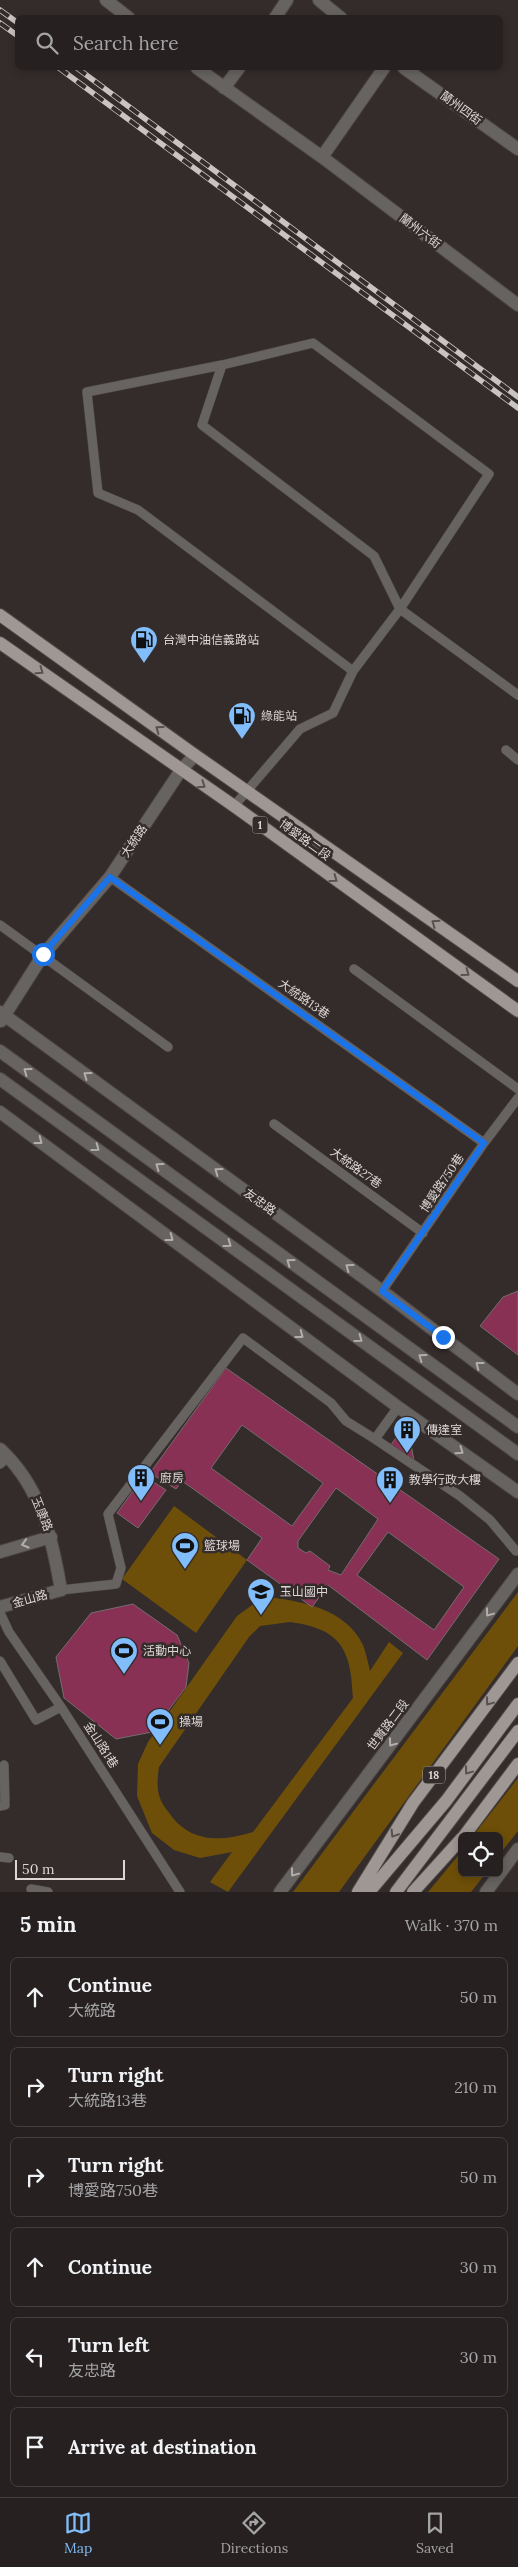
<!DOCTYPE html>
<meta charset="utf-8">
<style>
:root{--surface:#262120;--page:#322e2d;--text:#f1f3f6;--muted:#a4a3a5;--line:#423e3e;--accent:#81bdfa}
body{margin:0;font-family:Lora,"Noto Sans TC",serif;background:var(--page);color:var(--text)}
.controls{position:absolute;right:15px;bottom:15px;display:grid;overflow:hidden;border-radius:8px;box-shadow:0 2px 8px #0003}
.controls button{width:45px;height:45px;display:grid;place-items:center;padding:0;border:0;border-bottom:1px solid var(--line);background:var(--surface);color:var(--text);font:25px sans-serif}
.scale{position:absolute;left:15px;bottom:12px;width:110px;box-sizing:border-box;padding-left:5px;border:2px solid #dcd7d6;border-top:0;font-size:14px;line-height:18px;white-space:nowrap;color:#dcd7d6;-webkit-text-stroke:4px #332c2b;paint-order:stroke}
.stop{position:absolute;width:15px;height:15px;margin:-11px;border:4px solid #1a73e8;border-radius:50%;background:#fff}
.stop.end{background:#1a73e8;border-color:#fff;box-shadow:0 1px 5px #0008}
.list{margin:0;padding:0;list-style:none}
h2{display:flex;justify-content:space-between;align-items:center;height:65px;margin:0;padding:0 20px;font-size:21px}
h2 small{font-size:16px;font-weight:400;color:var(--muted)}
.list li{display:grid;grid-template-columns:32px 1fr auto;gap:15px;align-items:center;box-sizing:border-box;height:80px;margin:0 10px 10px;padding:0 10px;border:1px solid var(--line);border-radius:8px}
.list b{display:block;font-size:19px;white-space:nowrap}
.list p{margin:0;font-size:16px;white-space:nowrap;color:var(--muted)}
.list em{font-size:16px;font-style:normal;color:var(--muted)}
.icon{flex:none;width:28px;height:28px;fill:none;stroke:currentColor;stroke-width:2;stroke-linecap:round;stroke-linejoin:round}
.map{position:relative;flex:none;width:518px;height:1892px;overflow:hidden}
.search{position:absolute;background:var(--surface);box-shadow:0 2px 8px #0003;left:15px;right:15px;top:15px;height:55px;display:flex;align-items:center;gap:12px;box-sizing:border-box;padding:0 18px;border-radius:8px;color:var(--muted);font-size:19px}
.sheet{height:605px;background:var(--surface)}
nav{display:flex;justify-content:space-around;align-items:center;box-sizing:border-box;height:70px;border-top:1px solid var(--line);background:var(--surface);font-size:14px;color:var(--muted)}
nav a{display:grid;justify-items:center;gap:2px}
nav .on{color:var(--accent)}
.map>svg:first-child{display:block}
</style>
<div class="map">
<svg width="518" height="1892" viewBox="0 0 518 1892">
<rect width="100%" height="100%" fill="#332c2b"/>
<path fill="#6e4f09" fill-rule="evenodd" d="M174,1506l73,54 -51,73 -74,-54z
M518,1592v54l-179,246h-46z
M267,1597c35,4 79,12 96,48 3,8 5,18 7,26l19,-29 14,11 -175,239 -18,-10 22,-30 -32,6 -26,-8 -22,-17 -15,-37 1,-32 10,-22 89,-126 18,-13zM290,1622c51,7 61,27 63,76l-100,134c-31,10 -63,11 -83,-18 -6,-7 -11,-15 -12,-24 -1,-7 0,-16 1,-23l90,-130 11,-11z
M518,1778v53l-19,24v-19h-26z
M462,1851v22h24l-15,19h-43z"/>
<path fill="#893154" stroke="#756c6f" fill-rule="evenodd" d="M518,1291v64l-38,-29 23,-29z
M226,1368l273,191 -72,101 -99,-75 -16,22 -65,-47 15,-22 -80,-57 -6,8 -26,-16zM242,1425l81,58 -31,43 -81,-58zM336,1488l42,31 -37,56 -13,-5 2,-4 -20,-15 -4,2 -8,-5v-7zM388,1532l76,55 -30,43 -77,-55z
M398,1435l13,9 3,17 -24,-15z
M144,1476l22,14 -28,38 -21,-15z
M133,1604l44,31 12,28 -3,24 -34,45 -36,7 -52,-41 -8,-41 35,-44z"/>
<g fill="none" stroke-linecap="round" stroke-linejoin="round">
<defs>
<path id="service" d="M222,365l91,-22 176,131 -89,135 -47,62 -20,42 -33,16 -66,77
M353,671l-215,-161 -40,-17 -11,-101 135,-27 -20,60 172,131 26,53 118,86
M506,750l12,10
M110,877l374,266
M0,925l168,122
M354,969l164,120
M274,1124l149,109
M382,1291l102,-148 34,-45
M398,1407l-23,32 85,57 30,24 26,31
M0,1464l8,-7
M61,1590l55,-6 5,-16 -13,-54 135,-176 88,65 15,18 29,18
M0,1613l9,19 52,75 119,185
M0,1661l36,59 25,-13
M0,1806l5,-1 -1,-40
M0,1857l9,1
M31,1889l17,3"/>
<path id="minor" d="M106,0l23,18
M319,0l22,18
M275,18l12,-18
M197,68l125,89 196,148
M404,68l114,81
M224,88l15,-20
M322,157l62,-89
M0,1012l382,279 136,103
M1,1021l42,-66 67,-78 71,-107 14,-15
M0,1112l398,295 120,85
M0,1449c41,38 52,88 61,141
M0,1552l51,-15
M280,1892l238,-318
M486,1892l32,-43"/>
<path id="tertiary" d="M0,1051l518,376
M0,1079l518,375
M0,1607l61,-17"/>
<path id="primary" d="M0,615l195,140 323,226
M0,643l234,163 284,205
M464,1836l54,-72
M358,1892l55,-89 105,-140
M369,1892l77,-91 72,-97
M396,1892l122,-161
M413,1892l49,-54"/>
</defs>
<use href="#service" stroke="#4e4746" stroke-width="10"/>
<use href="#minor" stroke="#4e4746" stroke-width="14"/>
<use href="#tertiary" stroke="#4e4746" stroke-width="14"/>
<use href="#primary" stroke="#4e4746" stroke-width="14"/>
<use href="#service" stroke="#666361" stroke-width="9"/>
<use href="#minor" stroke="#666361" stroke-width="12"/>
<use href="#tertiary" stroke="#666361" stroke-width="12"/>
<use href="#primary" stroke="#9e9793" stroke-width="12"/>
<defs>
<path id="rail" d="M0,10l18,13
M0,23l18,13
M59,68l459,340
M77,68l441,329"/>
</defs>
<use href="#rail" stroke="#c9c4c3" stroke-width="5.5"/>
<use href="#rail" stroke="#332c2b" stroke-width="4" stroke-dasharray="11" stroke-linecap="butt"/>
</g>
<defs><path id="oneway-chevron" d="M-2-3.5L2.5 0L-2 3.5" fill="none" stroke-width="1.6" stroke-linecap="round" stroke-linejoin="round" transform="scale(1.25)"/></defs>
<g stroke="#58514f">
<use href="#oneway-chevron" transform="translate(40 671) rotate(35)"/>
<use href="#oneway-chevron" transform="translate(159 729) rotate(-144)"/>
<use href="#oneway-chevron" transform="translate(202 785) rotate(34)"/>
<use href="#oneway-chevron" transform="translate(334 879) rotate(36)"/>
<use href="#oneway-chevron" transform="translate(435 923) rotate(-145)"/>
<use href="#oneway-chevron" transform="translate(466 973) rotate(36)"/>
<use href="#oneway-chevron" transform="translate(489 1702) rotate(127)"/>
<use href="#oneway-chevron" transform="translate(468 1771) rotate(127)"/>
<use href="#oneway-chevron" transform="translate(394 1834) rotate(122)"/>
</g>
<g stroke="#b3aead">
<use href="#oneway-chevron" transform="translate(27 1071) rotate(-144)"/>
<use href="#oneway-chevron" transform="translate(87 1075) rotate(-144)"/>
<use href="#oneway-chevron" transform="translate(39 1141) rotate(37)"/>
<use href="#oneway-chevron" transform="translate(96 1148) rotate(36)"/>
<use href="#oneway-chevron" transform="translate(159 1166) rotate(-144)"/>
<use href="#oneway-chevron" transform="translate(218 1171) rotate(-144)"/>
<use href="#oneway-chevron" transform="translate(170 1238) rotate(37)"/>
<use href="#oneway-chevron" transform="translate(228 1244) rotate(36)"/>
<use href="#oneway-chevron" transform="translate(290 1262) rotate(-144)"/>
<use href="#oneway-chevron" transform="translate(349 1267) rotate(-144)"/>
<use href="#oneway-chevron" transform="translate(300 1335) rotate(37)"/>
<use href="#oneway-chevron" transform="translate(359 1339) rotate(36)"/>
<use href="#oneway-chevron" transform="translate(422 1357) rotate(-144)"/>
<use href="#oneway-chevron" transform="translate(479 1365) rotate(-143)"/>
<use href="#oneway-chevron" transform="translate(460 1451) rotate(35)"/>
<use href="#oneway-chevron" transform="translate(25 1544) rotate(164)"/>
<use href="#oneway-chevron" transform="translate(489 1613) rotate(127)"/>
<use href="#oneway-chevron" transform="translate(392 1743) rotate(127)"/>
<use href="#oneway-chevron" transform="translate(294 1873) rotate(127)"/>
</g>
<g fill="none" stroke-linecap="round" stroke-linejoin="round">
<path stroke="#1a73e8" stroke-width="6" d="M43,954l67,-77 374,266 -102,148 61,46"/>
</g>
<defs>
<symbol id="fuel-pin" viewBox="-11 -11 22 30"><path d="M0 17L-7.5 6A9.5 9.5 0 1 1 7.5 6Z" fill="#81bdfa" stroke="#332c2b"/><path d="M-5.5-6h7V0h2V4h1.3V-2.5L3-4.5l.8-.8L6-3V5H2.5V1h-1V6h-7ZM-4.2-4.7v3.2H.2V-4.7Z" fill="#111"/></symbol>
<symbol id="building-pin" viewBox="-11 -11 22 30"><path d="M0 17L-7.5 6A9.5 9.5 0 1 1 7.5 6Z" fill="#81bdfa" stroke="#332c2b"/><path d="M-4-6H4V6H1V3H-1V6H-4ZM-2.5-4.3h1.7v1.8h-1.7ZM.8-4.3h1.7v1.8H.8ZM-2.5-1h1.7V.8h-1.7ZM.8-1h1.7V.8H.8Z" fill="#111"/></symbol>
<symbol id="stadium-pin" viewBox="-11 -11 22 30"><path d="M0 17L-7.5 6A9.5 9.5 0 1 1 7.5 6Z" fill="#81bdfa" stroke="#332c2b"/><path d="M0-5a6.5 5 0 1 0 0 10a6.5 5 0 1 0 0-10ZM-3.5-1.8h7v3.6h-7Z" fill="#111"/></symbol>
<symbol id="school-pin" viewBox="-11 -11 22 30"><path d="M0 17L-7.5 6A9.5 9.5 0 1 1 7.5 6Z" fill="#81bdfa" stroke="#332c2b"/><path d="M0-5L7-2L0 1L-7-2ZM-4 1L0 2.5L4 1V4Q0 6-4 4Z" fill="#111"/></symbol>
</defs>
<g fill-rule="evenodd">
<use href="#fuel-pin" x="128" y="624" width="32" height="43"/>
<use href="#fuel-pin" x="226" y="700" width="32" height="43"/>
<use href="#building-pin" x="391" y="1414" width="32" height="43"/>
<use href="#building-pin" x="125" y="1462" width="32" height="43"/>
<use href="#building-pin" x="374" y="1464" width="32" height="43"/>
<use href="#stadium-pin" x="169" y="1530" width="32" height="43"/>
<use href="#school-pin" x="245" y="1576" width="32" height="43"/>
<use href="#stadium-pin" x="108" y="1635" width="32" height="43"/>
<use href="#stadium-pin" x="144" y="1706" width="32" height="43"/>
</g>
<g text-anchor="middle" stroke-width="5" stroke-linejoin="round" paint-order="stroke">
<g fill="#332c2b" stroke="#a9a4a3" stroke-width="1">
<rect x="252.5" y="816.5" width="15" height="17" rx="4"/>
<rect x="423" y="1766.5" width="22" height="17" rx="4"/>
</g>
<g font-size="11" font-weight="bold" fill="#dcd7d6">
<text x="260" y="829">1</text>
<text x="434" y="1779">18</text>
</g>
<g font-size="12" fill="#dcd7d6" stroke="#332c2b">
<text transform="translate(461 108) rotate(36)" y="4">蘭州四街</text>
<text transform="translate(420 231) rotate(37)" y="4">蘭州六街</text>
<text transform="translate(305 840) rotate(36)" y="4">博愛路二段</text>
<text transform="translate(134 841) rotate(-56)" y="4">大統路</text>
<text transform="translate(304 999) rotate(35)" y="4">大統路13巷</text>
<text transform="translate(356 1168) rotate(36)" y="4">大統路27巷</text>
<text transform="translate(442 1183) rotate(-56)" y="4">博愛路750巷</text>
<text transform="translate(260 1202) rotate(36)" y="4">友忠路</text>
<text transform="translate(42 1514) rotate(68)" y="4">玉康路</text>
<text transform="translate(30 1599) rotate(-16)" y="4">金山路</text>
<text transform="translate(388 1725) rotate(-53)" y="4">世賢路二段</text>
<text transform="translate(101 1745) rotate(57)" y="4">金山路1巷</text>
</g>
<g font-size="12" fill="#dcd7d6" stroke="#332c2b" text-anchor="start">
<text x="163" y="644">台灣中油信義路站</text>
<text x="261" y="720">綠能站</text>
<text x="426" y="1434">傳達室</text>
<text x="160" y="1482">廚房</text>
<text x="409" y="1484">教學行政大樓</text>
<text x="204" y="1550">籃球場</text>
<text x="280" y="1596">玉山國中</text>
<text x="143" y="1655">活動中心</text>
<text x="179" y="1726">操場</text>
</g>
</g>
</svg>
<div class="controls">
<button><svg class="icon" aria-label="locate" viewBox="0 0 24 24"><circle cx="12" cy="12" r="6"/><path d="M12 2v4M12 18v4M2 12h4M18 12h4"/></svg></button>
</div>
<div class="scale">50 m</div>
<div class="stop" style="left:43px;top:954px"></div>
<div class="stop end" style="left:443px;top:1337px"></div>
<div class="search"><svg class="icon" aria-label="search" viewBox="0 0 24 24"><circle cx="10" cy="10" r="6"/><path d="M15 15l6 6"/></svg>Search here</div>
</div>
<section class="sheet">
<h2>5 min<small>Walk · 370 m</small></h2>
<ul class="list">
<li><svg class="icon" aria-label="ahead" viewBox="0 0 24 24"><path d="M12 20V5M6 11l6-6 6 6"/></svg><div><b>Continue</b><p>大統路</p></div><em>50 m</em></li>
<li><svg class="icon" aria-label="right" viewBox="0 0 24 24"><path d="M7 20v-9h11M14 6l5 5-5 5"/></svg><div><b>Turn right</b><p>大統路13巷</p></div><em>210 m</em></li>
<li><svg class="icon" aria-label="right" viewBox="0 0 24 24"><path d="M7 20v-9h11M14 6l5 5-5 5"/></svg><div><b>Turn right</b><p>博愛路750巷</p></div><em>50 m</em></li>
<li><svg class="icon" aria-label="ahead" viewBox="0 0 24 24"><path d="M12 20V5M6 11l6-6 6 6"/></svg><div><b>Continue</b></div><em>30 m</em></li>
<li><svg class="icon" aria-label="left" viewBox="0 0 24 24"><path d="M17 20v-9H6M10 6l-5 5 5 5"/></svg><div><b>Turn left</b><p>友忠路</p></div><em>30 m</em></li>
<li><svg class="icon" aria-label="arrive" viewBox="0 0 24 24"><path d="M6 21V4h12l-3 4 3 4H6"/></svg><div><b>Arrive at destination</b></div></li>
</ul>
</section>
<nav>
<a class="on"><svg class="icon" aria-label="map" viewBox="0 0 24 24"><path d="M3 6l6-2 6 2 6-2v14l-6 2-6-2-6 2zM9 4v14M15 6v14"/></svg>Map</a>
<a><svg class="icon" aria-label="directions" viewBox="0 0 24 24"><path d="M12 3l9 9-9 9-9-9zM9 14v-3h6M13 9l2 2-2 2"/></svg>Directions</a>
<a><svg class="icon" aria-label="saved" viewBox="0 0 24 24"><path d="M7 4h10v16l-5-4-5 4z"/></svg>Saved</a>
</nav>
